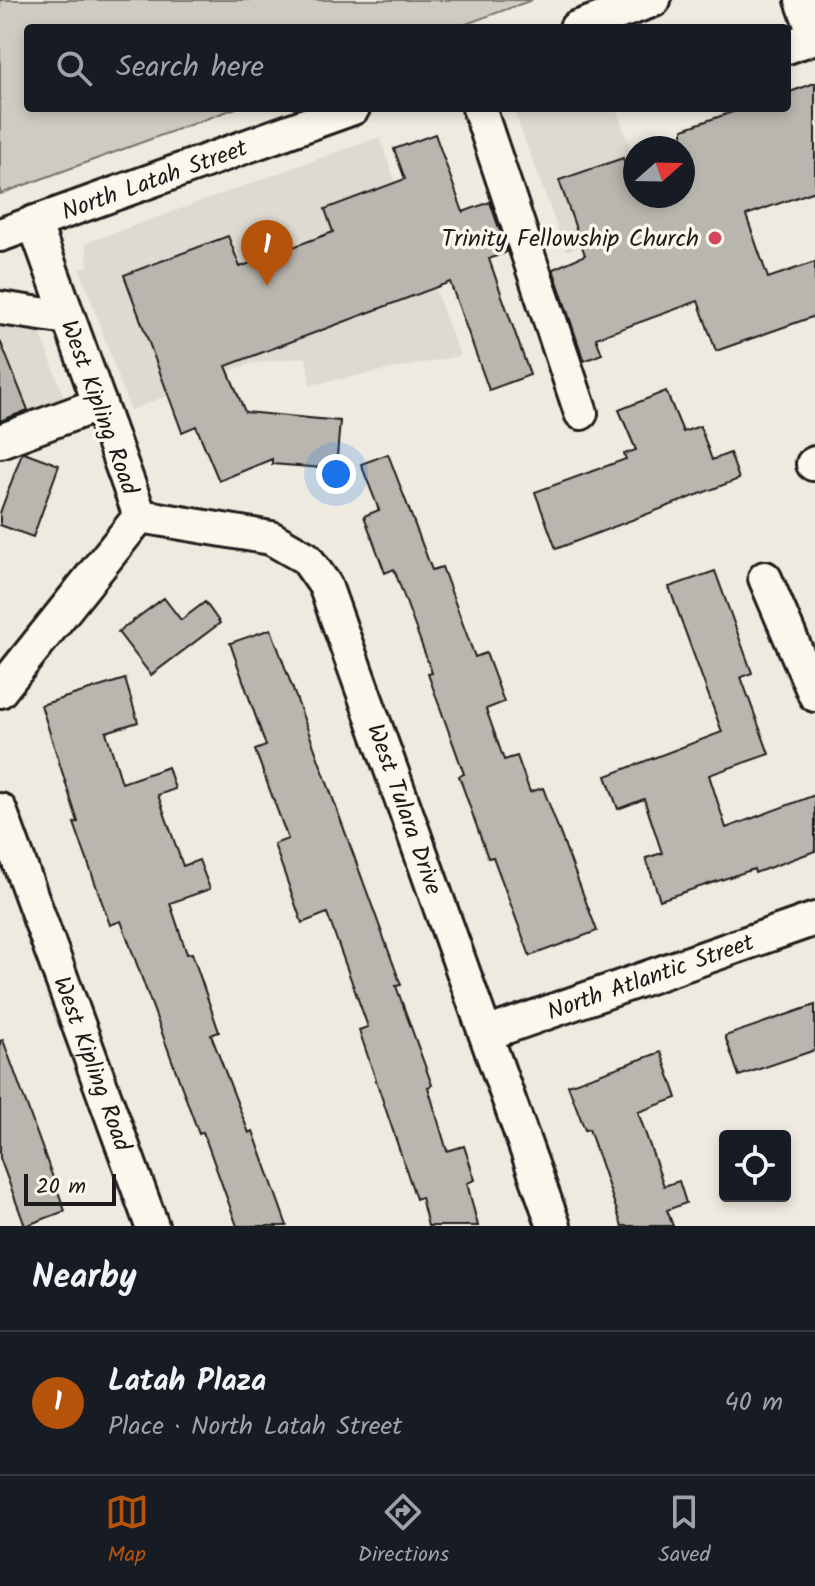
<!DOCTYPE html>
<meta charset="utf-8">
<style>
:root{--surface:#171b24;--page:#20242c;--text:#f1f3f6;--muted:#9ea1a6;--line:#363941;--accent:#b45309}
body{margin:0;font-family:Kalam,sans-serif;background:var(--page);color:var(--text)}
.controls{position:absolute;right:24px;bottom:24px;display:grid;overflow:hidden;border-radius:8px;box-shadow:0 4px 12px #0003}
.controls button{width:72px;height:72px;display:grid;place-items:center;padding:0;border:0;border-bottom:2px solid var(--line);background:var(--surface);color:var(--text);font:40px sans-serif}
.compass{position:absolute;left:623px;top:136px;width:72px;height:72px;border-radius:50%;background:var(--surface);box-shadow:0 4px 12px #0003;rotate:70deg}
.scale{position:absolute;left:24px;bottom:20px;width:92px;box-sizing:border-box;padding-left:8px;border:4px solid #1c1c1c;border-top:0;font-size:22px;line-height:28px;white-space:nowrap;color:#1c1c1c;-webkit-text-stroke:6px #fbf7ec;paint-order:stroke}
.you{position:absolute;left:336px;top:474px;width:28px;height:28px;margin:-20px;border:6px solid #fff;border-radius:50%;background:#1a73e8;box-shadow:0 0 0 12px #1a73e833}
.badge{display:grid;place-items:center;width:52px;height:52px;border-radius:50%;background:var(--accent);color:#fff;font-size:26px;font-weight:700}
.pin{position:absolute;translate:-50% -66px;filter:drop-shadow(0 2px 4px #0008)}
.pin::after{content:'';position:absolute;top:42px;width:28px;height:24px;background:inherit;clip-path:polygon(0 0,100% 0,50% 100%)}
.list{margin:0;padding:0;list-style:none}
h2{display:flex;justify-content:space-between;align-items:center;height:104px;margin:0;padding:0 32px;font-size:34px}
h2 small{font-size:26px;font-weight:400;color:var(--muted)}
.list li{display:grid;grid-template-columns:52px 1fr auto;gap:24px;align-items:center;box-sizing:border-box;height:144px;padding:0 32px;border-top:2px solid var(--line)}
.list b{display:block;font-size:30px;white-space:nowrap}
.list p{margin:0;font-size:26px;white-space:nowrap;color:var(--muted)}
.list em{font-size:26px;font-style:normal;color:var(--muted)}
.icon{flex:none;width:44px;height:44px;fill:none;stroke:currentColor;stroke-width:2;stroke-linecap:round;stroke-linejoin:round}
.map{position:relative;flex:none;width:815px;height:1226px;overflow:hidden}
.search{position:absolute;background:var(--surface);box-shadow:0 4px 12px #0003;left:24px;right:24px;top:24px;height:88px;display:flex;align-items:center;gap:20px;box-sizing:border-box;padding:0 28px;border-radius:8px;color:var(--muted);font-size:30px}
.sheet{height:248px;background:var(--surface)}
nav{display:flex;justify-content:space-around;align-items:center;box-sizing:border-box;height:112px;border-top:2px solid var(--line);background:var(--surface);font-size:22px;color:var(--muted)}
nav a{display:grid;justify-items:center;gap:4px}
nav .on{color:var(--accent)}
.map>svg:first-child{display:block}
</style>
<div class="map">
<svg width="815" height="1226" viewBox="0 0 815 1226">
<rect width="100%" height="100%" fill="#eeeadf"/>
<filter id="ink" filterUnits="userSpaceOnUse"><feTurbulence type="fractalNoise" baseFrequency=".0125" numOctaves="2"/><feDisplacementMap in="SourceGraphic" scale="16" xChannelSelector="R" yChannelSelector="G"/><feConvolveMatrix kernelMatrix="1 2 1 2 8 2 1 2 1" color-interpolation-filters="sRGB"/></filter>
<g filter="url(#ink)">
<path fill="#dedad1" d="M513,108h103l19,52v36l21,21 -90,34z
M379,137l81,219 -150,29 -4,-28 -57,7 -119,46 -50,-141 8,-3 -2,-23z
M0,288l19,4 12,14 45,125 -76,25z"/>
<path fill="#ceccc2" stroke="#75746f" stroke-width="2" d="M0,0h532l-77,28h-427v80h208l-236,86z"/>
<path fill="#b9b6af" stroke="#1c1c1c" stroke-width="2" d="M815,83v108l-69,24 22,63 47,-16v54l-99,35 -18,-50 -102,37 6,16 -18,7 -31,-92 32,-14 -26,-75 64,-22 12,38h48v-67l61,-21h43v-15z
M435,134l28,78 27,-10 17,50 -18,7 41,116 -41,15 -39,-108 -224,84 19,46 95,9 -4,48 -64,-5v-5l-53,22 -23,-55 -14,6 -58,-157 104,-39 12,31 93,-35 -8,-23 80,-30 -11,-30z
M1,343l27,67 -28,11v-77z
M666,391l17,41 17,-6 12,34 18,-7 9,26 -183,70 -21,-57 91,-33 -2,-5 12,-4 -17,-40z
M24,452l35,13 -26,72 -33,-12v-12l22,-60z
M388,454l44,116 10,-3 33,90 11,-4 18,49 -18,7 18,51 13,-4 13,36 13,-4 54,143 -67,25 -37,-99 -5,1 -29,-82 5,-2 -36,-100 4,-1 -38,-104 -9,4 -21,-57 15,-6 -18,-46z
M715,571l37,102 -11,4 28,77 -60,21 17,53 89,-33v56l-60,22 -1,-4 -94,31 -14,-42 16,-5 -18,-54 -26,10 -12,-33 116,-44 -53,-145z
M164,598l17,22 24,-18 15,21 -69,52 -33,-43z
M271,629l130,356 -5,1 36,99 -4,2 19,64 17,-5 11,34 -8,3 11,43h-50l-7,-29 -5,2 -57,-169 9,-3 -41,-114 -25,10 -28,-79 14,-5 -33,-89 11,-4 -36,-103z
M125,679l13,43 -32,10 16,51 46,-16 7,22 -17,6 25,71 16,-6 11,29 -40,14 17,51 5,-1 27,79 -8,3 38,98 4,-2 34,95h-50l-34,-94 -4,2 -78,-213 -11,4 -36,-102 4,-1 -37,-117z
M815,1005v45l-76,26 -14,-40z
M3,1040l62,171 -40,15 -25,-68v-117z
M661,1052l16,46 -39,14 26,74 15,-5 7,22 -19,7 6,16h-51l-33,-97 -4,1 -17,-45z"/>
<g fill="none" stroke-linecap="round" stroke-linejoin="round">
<defs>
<g id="minor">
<path d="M802,0l13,36"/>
<path d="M576,28l78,-28"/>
<path d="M787,47l28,-10"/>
<path d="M479,108l102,305"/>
<path id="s1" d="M0,235l353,-127"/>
<path d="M0,308l68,10"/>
<path d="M0,441l100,-37"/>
<path d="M813,464l2,-1"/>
<path id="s2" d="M140,516l131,22 35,20 19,27 229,641"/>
<path d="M765,578l50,117"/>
<path d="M0,691l140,-175 -106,-294"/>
<path id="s3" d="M0,810l152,416"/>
<path id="s4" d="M486,1034l329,-115"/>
</g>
</defs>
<use href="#minor" stroke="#1c1c1c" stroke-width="38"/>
<use href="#minor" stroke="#fbf7ec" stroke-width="32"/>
</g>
</g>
<circle fill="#d1495b" stroke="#fbf7ec" stroke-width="3" cx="715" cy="238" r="8"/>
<g text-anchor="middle" stroke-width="7" stroke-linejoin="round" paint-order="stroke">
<g font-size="24" fill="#1c1c1c" stroke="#fbf7ec">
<text dy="8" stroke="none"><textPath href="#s1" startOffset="164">North Latah Street</textPath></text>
<text transform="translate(100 407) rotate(70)" y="8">West Kipling Road</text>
<text dy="8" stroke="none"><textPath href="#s2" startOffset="444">West Tulara Drive</textPath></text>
<text dy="8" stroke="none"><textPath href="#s4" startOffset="174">North Atlantic Street</textPath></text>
<text dy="8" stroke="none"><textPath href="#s3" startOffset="270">West Kipling Road</textPath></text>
</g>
<g font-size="24" fill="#1c1c1c" stroke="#fbf7ec" text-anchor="end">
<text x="699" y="246">Trinity Fellowship Church</text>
</g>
</g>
</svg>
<div class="controls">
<button><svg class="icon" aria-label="locate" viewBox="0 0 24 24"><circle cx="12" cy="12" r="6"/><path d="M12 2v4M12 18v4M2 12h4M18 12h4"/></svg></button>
</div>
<svg class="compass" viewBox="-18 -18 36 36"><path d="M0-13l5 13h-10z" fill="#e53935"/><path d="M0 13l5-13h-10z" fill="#9ea1a6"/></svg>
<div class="scale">20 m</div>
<div class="you"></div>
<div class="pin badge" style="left:267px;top:286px">1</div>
<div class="search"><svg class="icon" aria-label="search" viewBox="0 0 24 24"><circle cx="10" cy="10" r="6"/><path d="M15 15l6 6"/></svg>Search here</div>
</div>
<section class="sheet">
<h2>Nearby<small></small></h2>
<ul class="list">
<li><span class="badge">1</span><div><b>Latah Plaza</b><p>Place · North Latah Street</p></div><em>40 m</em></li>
</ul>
</section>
<nav>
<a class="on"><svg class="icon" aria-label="map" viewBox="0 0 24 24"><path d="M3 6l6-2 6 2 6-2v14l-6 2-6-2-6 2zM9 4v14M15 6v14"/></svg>Map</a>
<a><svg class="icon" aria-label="directions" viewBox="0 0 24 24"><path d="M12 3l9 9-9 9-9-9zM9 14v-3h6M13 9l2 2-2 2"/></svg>Directions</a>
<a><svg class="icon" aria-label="saved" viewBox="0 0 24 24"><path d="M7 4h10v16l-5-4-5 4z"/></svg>Saved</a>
</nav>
